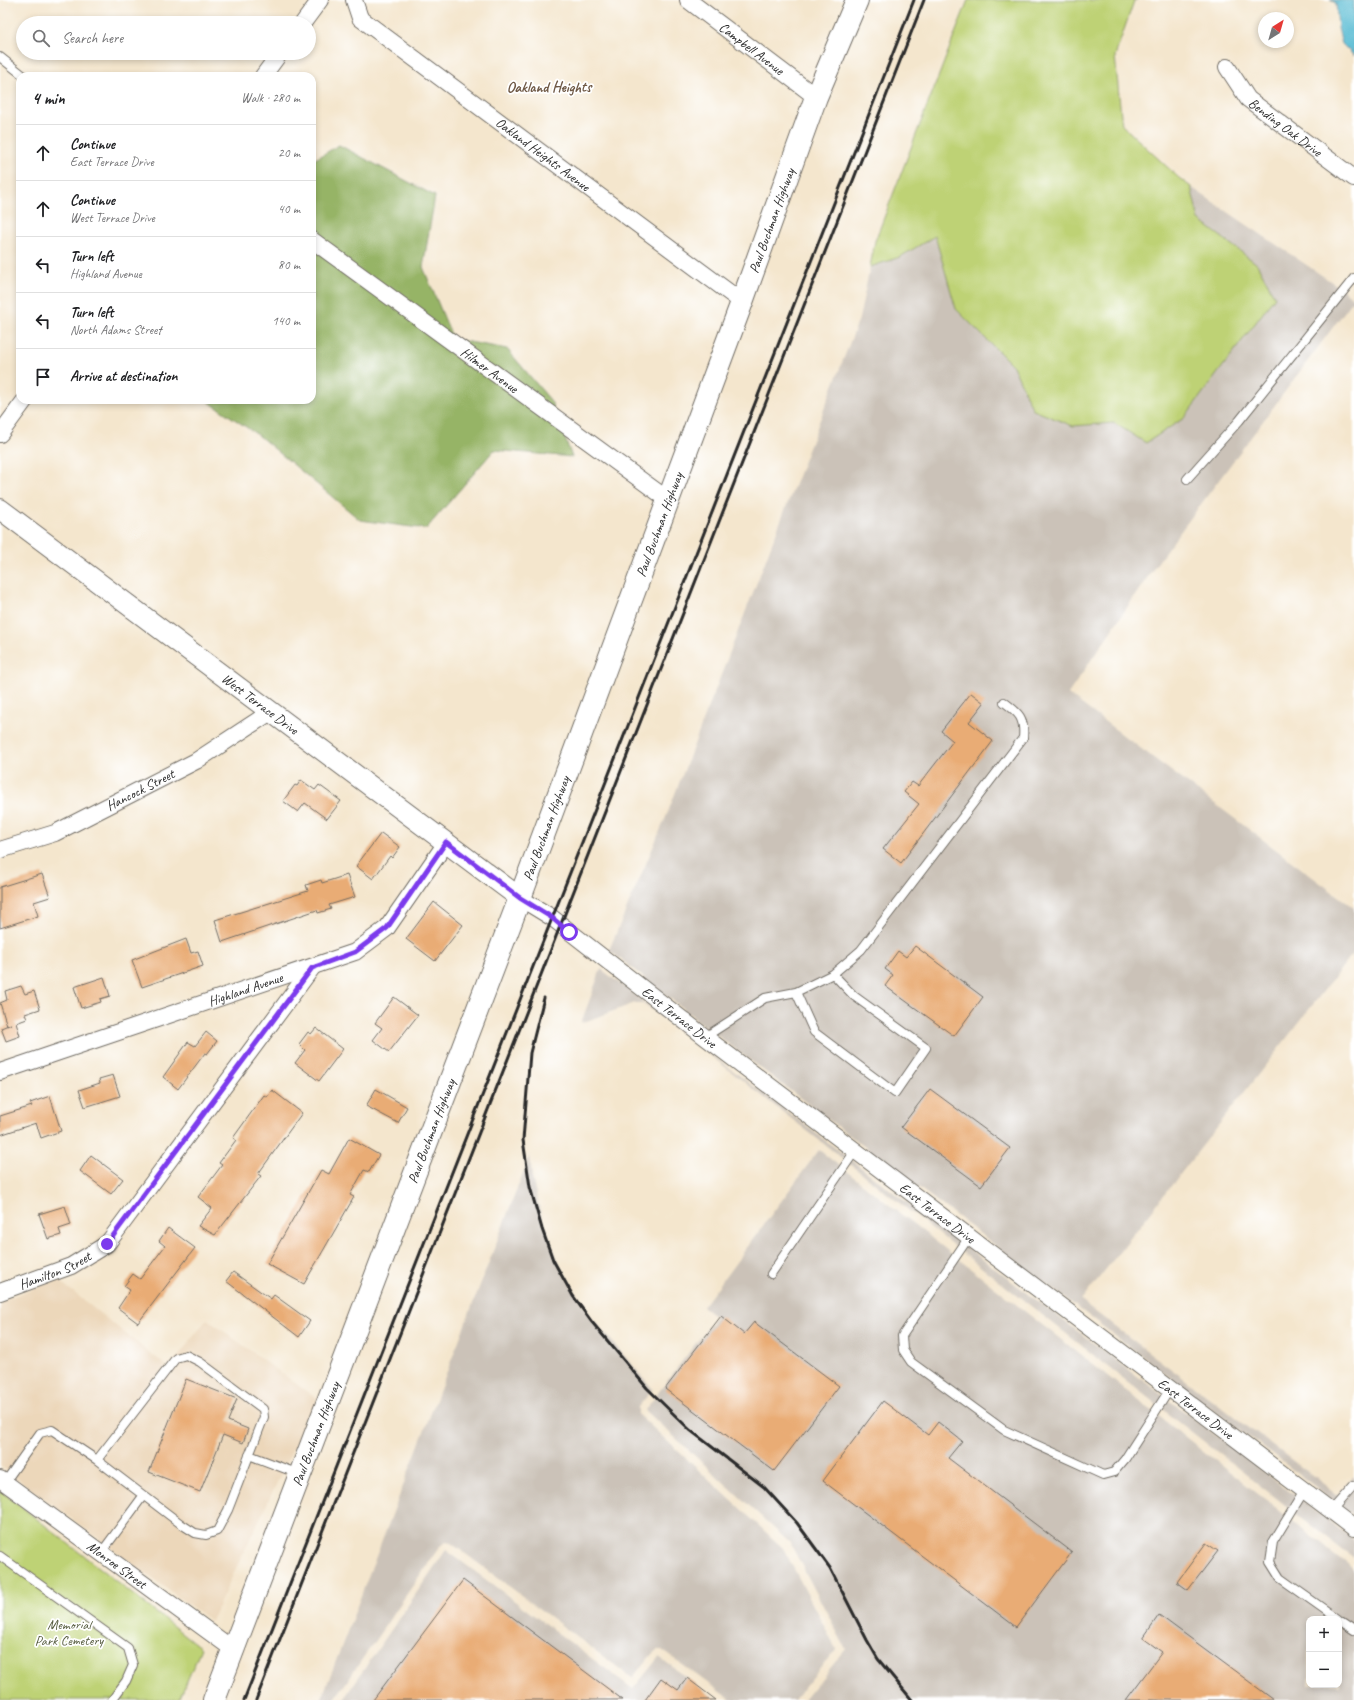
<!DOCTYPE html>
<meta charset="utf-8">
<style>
:root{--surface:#fff;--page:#f6f6f6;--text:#202124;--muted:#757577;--line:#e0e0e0}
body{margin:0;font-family:Caveat,sans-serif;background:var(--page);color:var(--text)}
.controls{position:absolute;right:12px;bottom:12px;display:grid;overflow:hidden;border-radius:8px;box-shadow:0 2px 6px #0003}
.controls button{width:36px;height:36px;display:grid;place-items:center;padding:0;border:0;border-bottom:1px solid var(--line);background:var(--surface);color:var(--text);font:20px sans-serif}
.compass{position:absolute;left:1258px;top:12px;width:36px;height:36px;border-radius:50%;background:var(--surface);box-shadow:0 2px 6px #0003;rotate:37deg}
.stop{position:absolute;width:12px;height:12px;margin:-9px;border:3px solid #7c3aed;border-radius:50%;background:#fff}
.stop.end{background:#7c3aed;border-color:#fff;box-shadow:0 1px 4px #0008}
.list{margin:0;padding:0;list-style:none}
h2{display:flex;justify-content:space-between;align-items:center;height:52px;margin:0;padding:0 16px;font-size:17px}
h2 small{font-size:13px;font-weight:400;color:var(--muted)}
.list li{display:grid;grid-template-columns:26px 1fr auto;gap:12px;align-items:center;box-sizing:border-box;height:56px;padding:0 16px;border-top:1px solid var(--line)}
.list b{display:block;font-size:15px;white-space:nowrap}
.list p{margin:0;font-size:13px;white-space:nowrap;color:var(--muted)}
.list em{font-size:13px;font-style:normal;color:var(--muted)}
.icon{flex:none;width:22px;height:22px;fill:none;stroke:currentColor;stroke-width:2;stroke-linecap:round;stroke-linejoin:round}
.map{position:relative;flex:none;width:1354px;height:1700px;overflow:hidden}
.search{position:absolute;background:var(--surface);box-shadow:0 2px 6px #0003;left:16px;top:16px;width:300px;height:44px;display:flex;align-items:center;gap:10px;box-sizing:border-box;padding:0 14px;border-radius:22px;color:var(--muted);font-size:15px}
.panel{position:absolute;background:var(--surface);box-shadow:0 2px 6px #0003;left:16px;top:72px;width:300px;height:332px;border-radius:12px}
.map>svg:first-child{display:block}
</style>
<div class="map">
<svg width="1354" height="1700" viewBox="0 0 1354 1700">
<rect width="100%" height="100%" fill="#fff"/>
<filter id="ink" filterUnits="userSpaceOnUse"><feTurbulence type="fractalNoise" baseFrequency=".025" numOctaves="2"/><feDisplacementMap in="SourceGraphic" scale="8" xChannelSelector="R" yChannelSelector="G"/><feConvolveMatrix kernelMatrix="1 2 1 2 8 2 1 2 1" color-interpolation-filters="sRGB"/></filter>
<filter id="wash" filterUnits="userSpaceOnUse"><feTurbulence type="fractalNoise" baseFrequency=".012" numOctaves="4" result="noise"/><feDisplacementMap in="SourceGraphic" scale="16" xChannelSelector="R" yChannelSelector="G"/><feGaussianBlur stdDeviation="0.9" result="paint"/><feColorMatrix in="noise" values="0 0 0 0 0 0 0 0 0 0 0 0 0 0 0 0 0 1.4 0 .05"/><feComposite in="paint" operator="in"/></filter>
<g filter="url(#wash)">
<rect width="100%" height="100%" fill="#f4e6cd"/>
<path fill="#ecd7ba" d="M58,1280l111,88 38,-49 110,80 -106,222 -211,-155v-165z"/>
<path fill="#cbc2b8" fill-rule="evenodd" d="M1191,187l151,102 12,10 -194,260 -92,135 286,214v44l-273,349 257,194 16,-19v40l-644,-486 -101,-80 57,-133 193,-498 11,-52 30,-10 35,-21 21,73 57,57 20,44 40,16 41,-3 32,20 111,-179 -58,-44z
M601,969l98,76 655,495v19l-530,-415 -181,-141h-8l-54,20z
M819,1150l535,419v131h-550l42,-51 -56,-106 -145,-133 71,-93 -13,-10zM1309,1619h30v66h-30z
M530,1155l2,23 11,44 21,53 27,42 62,72 -15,18v7l145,134 53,101 -42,51h-63l-69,-50h-5l-4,3 -21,25 -181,-135 -5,-1 -6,4 -106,154h-13z
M446,1550l187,139 26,-32 58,43h-374z"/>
<path fill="#bed275" stroke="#747e50" d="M968,0h169l-3,1 -19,55 7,69 57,53 12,9 8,33 58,44 18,33 -91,121 -38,25 -32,-20 -41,3 -40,-16 -20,-44 -57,-57 -21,-73 -35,21 -30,10 5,-26z
M0,1490l201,158 -22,52h-179z"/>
<path fill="#96b466" stroke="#607048" d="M339,145l96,51 -12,71 30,72 54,10 44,52 21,56 -78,-7 -68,79 -66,-9 -102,-85 -52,-35h106v-239z"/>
<path fill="#53b9d1" stroke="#3f727e" d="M1330,0h24v56l-12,-12 -4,-16 -2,-25z"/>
<g id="blocks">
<path fill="#e9ac74" d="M971,693l13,10 -15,19 24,19 -92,122 -18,-14 36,-45 -15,-12 8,-10 6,4 35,-45 -12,-10z
M301,780l14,10 4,-5 22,16 -14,18 -22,-16 -7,9 -15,-11 12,-16 2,1z
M381,833l19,14 -8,11 -2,-2 -17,23 -17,-13z
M42,874l8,23 -16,5 4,14 -38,12v-41z
M347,875l8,22 -26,8 2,4 -13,4 -1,-3 -95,32 -7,-22 93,-29 -2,-6 15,-5 1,3z
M434,902l29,23 -28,36 -29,-22z
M186,939l5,14 7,-2 5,15 -61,21 -10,-27z
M915,946l68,51 -29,39 -69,-50 8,-11 -8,-6 13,-18 8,6z
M104,977l6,19 -10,3 1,3 -20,6 -7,-21z
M21,986l4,8 9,-3 6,18 -15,5 2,5 -11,4 4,13 -14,5 -5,-13 10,-4 -4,2 -7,-23 7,-3 -2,-9z
M394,997l24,18 -29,37 -16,-12 9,-12 -7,-5z
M316,1028l27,21 -24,32 -24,-18 10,-13 -6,-6 9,-12 3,2z
M206,1032l11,9 -10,13 -2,-1 -27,36 -15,-12 25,-35 7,4z
M113,1075l7,21 -35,11 -6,-17 21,-7 -1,-4z
M376,1089l31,18 -9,16 -32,-17z
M930,1089l80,59 -29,38 -80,-59z
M272,1090l30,23 -44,61 3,2 -46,59 -17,-9 14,-18 -14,-11 24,-32 -3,-2 17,-23 -3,-2 31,-43 3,2z
M50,1096l11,35 -20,7 -5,-15 -36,12v-19l32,-10 -2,-3z
M349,1138l30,17 -10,17 -5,-2 -14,25 4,2 -50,87 -37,-20 54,-94 8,4z
M91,1155l32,24 -12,15 -31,-23z
M65,1206l6,19 -12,4 2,6 -13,4 -9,-25z
M168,1228l27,20 -57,75 -20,-15 12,-18 -6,-4 9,-12 7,5 25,-33 -6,-5z
M233,1272l38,27 3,-4 36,26 -11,16 -73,-56z
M721,1316l23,18 10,-12 85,64 -65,85 -109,-82z
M186,1379l51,20 -9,22 20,8 -5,14 -20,-8 -23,57 -51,-20z
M883,1401l45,34 10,-13 24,19 -14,17 124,94 -56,75 -193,-146z
M1206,1543l12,8 -30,39 -11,-8z
M463,1580l160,120h-250z
M1159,1615l115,85h-148l36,-48 -19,-14z
M661,1678l17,12 9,-12 29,22h-71z"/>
</g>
</g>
<g filter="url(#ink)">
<use href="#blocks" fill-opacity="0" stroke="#716c64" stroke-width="1"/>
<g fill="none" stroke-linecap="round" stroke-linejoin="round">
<defs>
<path id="service" d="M0,57l24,19
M1187,479l52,-58 115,-143
M796,992l18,40 81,61 31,-45 -72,-52 -21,-22
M705,1037l60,-39 31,-6 37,-18 28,-24 162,-212c2,-20 -4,-25 -19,-36
M969,1237l-67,99 1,14 8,12 93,68 99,45 11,-3 11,-13 45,-70
M771,1274l84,-123
M186,1355l14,7 63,47 1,8 -36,93 -11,21 -11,4 -11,-2 -14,-9 -84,-64 79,-102z
M249,1455l50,19
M3,1485l37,-52 12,-3 45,30
M1304,1491l-31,51 -3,20 10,16 58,41
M1331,1511l23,-26
M101,1553l42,-57
M0,1556l128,92 5,17 -7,16 -14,19
M1339,1620l15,10"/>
<g id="minor">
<path id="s1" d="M354,0l6,18 382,284"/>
<path id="s2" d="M688,0l128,97"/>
<path d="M303,23l17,-23"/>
<path id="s3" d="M1227,67l21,32 106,79"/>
<path d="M263,76l17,-23"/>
<path id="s4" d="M312,240l355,259"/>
<path d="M0,434l25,-34"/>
<path id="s5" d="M0,850l55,-17 141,-72 76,-50"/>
<path id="s6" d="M520,898l31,19 154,120 649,491"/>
<path id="s7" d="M0,1072l355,-120 32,-24 59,-85"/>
<path id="s8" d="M0,1292l71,-26 36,-22 205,-276"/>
<path id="s9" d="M0,1479l234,171"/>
</g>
<g id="tertiary">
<path id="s10" d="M0,509l520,389"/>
</g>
<g id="primary">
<path id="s11" d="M214,1700l306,-802 222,-596 74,-205 41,-97"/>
</g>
</defs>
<use href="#service" stroke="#716c64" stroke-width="10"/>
<use href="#minor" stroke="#716c64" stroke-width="18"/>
<use href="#tertiary" stroke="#716c64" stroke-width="22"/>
<use href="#primary" stroke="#716c64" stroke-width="24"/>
<use href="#service" stroke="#fff" stroke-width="8"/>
<use href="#minor" stroke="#fff" stroke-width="16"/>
<use href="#tertiary" stroke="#fff" stroke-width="20"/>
<use href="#primary" stroke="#fff" stroke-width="22"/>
<path stroke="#2b2b2b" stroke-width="3" d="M544,998l-14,55 -7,87 7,47 12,42 11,31 20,36 18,25 56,67 43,42 74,57 33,36 33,45 37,72 11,19 34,41
M244,1700l670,-1700
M256,1700l668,-1700"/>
</g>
</g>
<g fill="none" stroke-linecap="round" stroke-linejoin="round" filter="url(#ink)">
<path stroke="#7c3aed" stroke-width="5" d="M107,1244l205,-276 43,-16 32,-24 59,-86 74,56 31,19 18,15"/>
</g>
<g text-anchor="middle" stroke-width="3.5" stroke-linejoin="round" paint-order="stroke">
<g font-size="14" fill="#2b2b2b" stroke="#fff">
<text dy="5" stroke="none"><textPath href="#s2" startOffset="80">Campbell Avenue</textPath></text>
<text dy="5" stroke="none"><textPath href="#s3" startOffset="85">Bending Oak Drive</textPath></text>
<text dy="5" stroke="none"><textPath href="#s1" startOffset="247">Oakland Heights Avenue</textPath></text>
<text dy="5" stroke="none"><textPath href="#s11" startOffset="1581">Paul Buchman Highway</textPath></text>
<text dy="5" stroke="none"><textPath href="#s4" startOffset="220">Hilmer Avenue</textPath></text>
<text dy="5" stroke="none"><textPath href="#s11" startOffset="1257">Paul Buchman Highway</textPath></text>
<text dy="5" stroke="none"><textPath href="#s10" startOffset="325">West Terrace Drive</textPath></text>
<text dy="5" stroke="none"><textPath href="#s5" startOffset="153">Hancock Street</textPath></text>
<text dy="5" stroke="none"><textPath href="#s11" startOffset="933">Paul Buchman Highway</textPath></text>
<text dy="5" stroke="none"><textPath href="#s7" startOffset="259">Highland Avenue</textPath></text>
<text dy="5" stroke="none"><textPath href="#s6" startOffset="199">East Terrace Drive</textPath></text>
<text dy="5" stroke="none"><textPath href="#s11" startOffset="609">Paul Buchman Highway</textPath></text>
<text dy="5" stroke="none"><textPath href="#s6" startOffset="523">East Terrace Drive</textPath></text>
<text dy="5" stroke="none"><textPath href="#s8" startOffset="59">Hamilton Street</textPath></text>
<text dy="5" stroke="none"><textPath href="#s6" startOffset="847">East Terrace Drive</textPath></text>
<text dy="5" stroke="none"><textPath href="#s11" startOffset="285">Paul Buchman Highway</textPath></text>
<text dy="5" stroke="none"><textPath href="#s9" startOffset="145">Monroe Street</textPath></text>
</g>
<g font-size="14" fill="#575d41" stroke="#fff">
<text x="69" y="1629">Memorial<tspan x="69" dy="16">Park Cemetery</tspan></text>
</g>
<g font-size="15" font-weight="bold" fill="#6e5845" stroke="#fff">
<text x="549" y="92">Oakland Heights</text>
</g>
</g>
</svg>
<div class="controls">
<button>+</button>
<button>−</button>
</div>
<svg class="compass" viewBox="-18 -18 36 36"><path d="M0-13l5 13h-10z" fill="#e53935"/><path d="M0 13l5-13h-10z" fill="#757577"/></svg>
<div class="stop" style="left:569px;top:932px"></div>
<div class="stop end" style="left:107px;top:1244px"></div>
<div class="search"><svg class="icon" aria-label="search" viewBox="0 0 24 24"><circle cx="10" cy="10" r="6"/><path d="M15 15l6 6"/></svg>Search here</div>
<section class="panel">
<h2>4 min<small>Walk · 280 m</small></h2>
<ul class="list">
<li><svg class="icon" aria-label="ahead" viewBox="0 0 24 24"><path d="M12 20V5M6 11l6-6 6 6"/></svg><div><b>Continue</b><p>East Terrace Drive</p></div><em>20 m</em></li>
<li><svg class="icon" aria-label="ahead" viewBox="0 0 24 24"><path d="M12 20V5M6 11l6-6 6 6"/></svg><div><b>Continue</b><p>West Terrace Drive</p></div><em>40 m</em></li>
<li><svg class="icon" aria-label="left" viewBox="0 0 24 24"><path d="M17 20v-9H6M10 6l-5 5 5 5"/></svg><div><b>Turn left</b><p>Highland Avenue</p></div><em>80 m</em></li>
<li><svg class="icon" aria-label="left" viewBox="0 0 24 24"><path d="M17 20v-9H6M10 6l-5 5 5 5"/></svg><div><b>Turn left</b><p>North Adams Street</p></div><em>140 m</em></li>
<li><svg class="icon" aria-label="arrive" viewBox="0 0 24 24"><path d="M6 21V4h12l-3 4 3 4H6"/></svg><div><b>Arrive at destination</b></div></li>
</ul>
</section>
</div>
